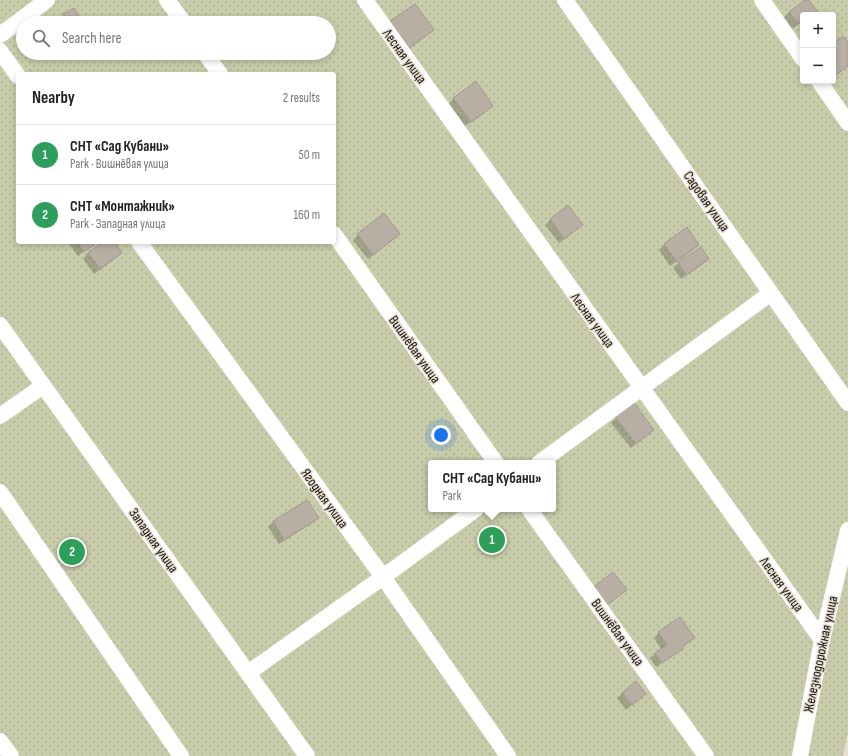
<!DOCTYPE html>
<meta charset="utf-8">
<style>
:root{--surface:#fff;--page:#f2f2f2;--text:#222;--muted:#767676;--line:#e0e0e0;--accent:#111827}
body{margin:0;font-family:"Sofia Sans Condensed",sans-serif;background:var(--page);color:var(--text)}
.controls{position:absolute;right:12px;top:12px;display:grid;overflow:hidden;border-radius:4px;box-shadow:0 2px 6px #0003}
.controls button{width:36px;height:36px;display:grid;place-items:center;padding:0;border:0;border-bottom:1px solid var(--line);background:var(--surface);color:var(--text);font:20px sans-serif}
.you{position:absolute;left:441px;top:435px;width:14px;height:14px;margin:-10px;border:3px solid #fff;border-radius:50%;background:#1a73e8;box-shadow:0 0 0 6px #1a73e833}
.badge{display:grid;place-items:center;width:26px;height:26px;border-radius:50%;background:var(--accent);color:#fff;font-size:13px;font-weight:700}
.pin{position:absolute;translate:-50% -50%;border:2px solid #fff;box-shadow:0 1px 4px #0006}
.popup{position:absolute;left:428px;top:460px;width:128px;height:52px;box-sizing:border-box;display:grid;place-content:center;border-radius:4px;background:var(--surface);filter:drop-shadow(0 1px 3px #0005);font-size:13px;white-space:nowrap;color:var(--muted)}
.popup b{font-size:15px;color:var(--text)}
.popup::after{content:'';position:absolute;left:50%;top:100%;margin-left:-8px;border:8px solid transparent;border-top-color:var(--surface)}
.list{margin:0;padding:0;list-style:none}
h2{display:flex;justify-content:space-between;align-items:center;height:52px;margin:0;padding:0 16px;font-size:17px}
h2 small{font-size:13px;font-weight:400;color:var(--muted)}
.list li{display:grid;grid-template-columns:26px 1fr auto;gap:12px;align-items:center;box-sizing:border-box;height:60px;padding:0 16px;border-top:1px solid var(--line)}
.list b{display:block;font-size:15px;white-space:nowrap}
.list p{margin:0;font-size:13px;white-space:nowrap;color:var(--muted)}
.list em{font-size:13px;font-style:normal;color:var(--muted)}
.icon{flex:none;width:22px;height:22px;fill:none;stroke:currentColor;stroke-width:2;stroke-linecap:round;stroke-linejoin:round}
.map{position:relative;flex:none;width:848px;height:756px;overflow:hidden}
.search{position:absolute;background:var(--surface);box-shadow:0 2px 6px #0003;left:16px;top:16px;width:320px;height:44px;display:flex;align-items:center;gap:10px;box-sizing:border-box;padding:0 14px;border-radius:22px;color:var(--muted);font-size:15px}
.panel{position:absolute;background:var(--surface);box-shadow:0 2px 6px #0003;left:16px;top:72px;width:320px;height:172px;border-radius:4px}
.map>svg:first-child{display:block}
</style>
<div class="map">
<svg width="848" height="756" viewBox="0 0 848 756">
<defs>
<pattern id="grass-dots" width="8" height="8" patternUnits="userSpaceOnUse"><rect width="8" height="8" fill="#c9ccaa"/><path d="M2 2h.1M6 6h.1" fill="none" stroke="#acae91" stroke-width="1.8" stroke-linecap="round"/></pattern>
</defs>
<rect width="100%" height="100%" fill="#e8ded3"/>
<path fill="url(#grass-dots)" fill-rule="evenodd" d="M0,0h848v732l-5,24h-843zM803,15h30v66h-30zM23,23h306v30h-306zM18,74h316v168h-316zM431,463h122v46h-122z"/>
<path fill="#0003" d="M807,0h1l8,11 -5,4h-8v6l-11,8 -8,-12 5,-5z
M64,15l18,8h-21l-2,-3z
M848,44v22l-15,12v-33z
M454,98l38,7 -5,6 -22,15 -16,-23z
M568,207l13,18 -5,5 -17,13 -14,-18 5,-5z
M384,215l10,24 -26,20 -15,-19 5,-5z
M687,229l11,16 -5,5 -23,16 -11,-16 5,-5z
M68,242h30l-20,14z
M105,242h8l8,11 -5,5 -22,16 -11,-15 5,-6z
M701,248l7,11 -5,5 -22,15 -8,-11 6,-5z
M616,418l37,12 -22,18 -20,-25z
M306,501l11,17 -5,5 -33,21 -11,-17 5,-5z
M659,633l34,5 -5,5 -6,4v1l-5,5 -21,14 -6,-9 11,-9 -7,-11z
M636,683l9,11 -19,16 -9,-12z"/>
<path fill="#b8aea4" stroke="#a1988e" d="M805,0h4l8,11 -6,4h-8v6l-5,3 -9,-12z
M415,4l19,26 -26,19 -19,-27z
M74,8l10,15h-25l7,-5 -3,-4z
M843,36l5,6v24l-15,11v-33z
M476,81l17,25 -22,16 -18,-24z
M568,205l15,20 -19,14 -14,-20z
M384,213l16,21 -27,21 -16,-21z
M687,227l12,18 -23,16 -12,-17z
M77,242h20l-13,10z
M103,242h11l8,11 -22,16 -12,-16z
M701,247l8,12 -23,16 -8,-13z
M634,403l20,27 -18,14 -21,-27z
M307,500l12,18 -35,22 -11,-19z
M613,572l14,18 -20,15 -13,-18z
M680,617l15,21 -13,8 2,2 -22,15 -7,-10 12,-8 -9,-13z
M636,681l10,13 -14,11 -10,-12z"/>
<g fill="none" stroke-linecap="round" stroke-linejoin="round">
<path stroke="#fff" stroke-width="16" d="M167,0l17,23
M365,0l457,640
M565,0l283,403
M762,0l41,59
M0,35l47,-35
M0,51l18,25
M205,53l15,21
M819,81l29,42
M334,234l162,229
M139,242l244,335 125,179
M0,325l307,431
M0,416l43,-30
M539,463l232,-170
M0,492l181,264
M529,509l177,247
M248,673l135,-96 93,-68
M0,741l11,15
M800,756l22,-116 26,-110"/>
</g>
<g text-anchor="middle" stroke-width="3" stroke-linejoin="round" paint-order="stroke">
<g font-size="14" fill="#14100d" stroke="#e8ded3">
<text transform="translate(405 56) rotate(54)" y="5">Лесная улица</text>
<text transform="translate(707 201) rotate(55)" y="5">Садовая улица</text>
<text transform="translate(593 320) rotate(54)" y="5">Лесная улица</text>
<text transform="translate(415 349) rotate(55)" y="5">Вишнёвая улица</text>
<text transform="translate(325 498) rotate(54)" y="5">Ягодная улица</text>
<text transform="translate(154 540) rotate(55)" y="5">Западная улица</text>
<text transform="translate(782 584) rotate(54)" y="5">Лесная улица</text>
<text transform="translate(618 632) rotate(54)" y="5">Вишнёвая улица</text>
<text transform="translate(820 654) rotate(-78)" y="5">Железнодорожная улица</text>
</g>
</g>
</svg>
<div class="controls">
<button>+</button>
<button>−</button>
</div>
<div class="you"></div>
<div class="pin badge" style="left:492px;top:540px;background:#2e9e5b">1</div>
<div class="popup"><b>СНТ «Сад Кубани»</b>Park</div>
<div class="pin badge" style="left:72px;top:552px;background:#2e9e5b">2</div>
<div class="search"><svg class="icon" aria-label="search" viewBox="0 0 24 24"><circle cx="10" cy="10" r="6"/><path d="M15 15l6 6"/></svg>Search here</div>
<section class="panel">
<h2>Nearby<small>2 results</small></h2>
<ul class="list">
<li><span class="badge" style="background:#2e9e5b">1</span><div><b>СНТ «Сад Кубани»</b><p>Park · Вишнёвая улица</p></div><em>50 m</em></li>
<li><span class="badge" style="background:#2e9e5b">2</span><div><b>СНТ «Монтажник»</b><p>Park · Западная улица</p></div><em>160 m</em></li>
</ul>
</section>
</div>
